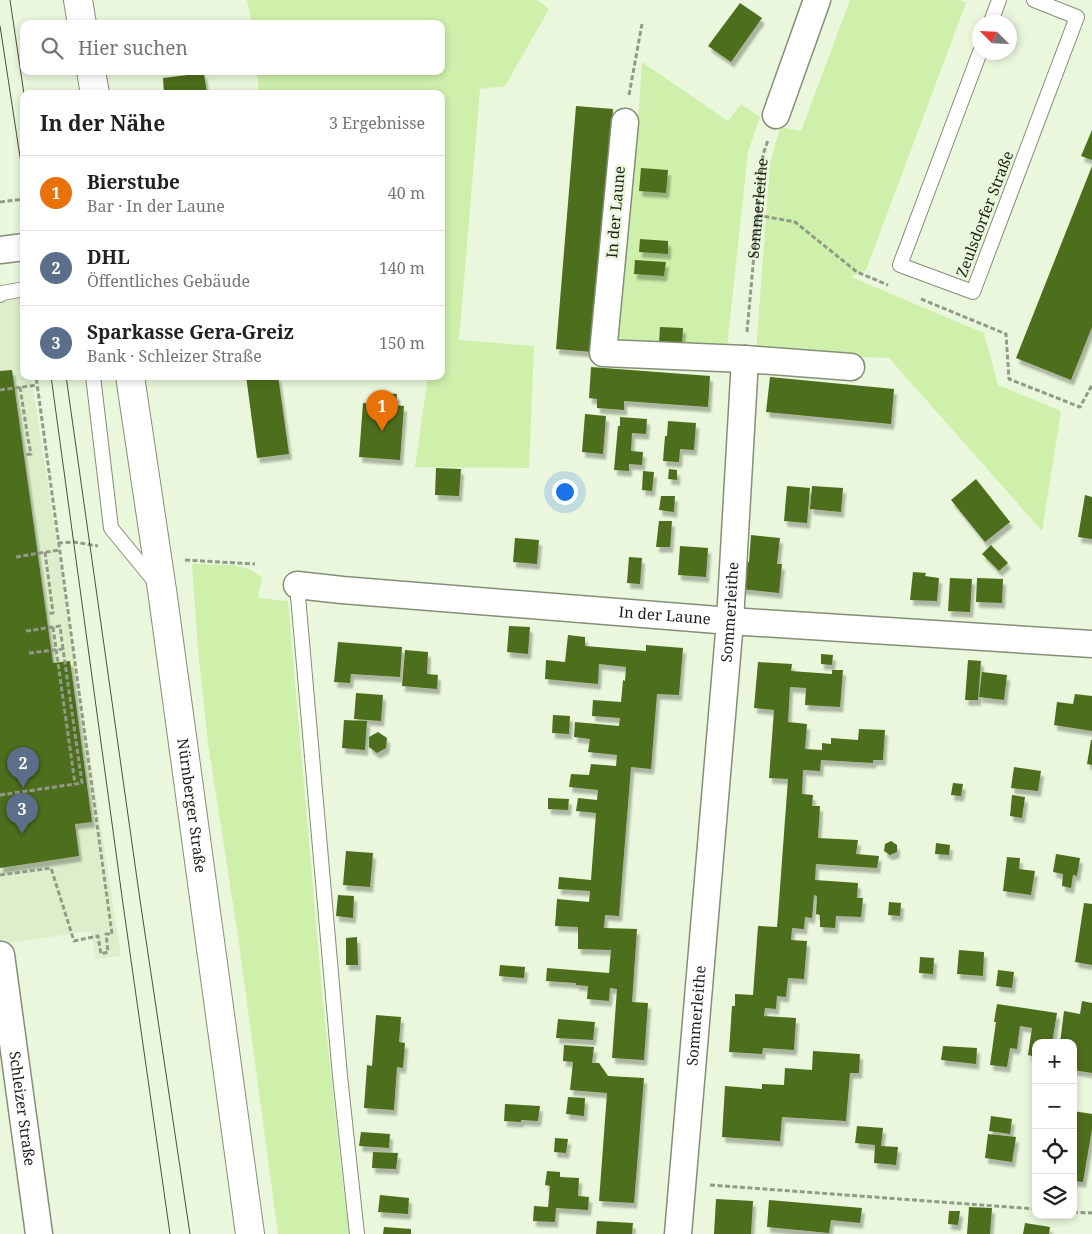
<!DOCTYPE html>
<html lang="de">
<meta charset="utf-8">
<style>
:root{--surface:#fff;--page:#f6f6f6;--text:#202124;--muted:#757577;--line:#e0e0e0;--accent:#d93025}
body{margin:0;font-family:"Noto Serif",serif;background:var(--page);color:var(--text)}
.controls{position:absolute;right:15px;bottom:15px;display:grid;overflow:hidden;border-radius:10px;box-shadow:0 2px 8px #0003}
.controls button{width:45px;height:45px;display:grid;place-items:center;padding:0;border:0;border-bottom:1px solid var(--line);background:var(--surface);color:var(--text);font:25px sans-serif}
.compass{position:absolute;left:972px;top:15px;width:45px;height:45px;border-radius:50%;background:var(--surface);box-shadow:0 2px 8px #0003;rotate:294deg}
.you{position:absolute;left:564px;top:491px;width:18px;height:18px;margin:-12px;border:4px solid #fff;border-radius:50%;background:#1a73e8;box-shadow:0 0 0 8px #1a73e833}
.badge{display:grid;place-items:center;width:32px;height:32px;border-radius:50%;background:var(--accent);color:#fff;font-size:16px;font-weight:700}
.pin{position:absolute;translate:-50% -41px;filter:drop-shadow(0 1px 2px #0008)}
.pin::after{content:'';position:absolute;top:26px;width:18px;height:15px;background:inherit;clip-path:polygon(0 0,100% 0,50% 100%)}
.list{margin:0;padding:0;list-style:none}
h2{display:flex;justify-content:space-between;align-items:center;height:65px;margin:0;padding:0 20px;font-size:21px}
h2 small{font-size:16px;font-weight:400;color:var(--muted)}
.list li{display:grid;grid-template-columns:32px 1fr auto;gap:15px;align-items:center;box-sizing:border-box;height:75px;padding:0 20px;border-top:1px solid var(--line)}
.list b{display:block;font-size:19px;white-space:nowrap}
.list p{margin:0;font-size:16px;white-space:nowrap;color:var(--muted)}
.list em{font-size:16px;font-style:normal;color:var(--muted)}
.icon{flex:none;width:28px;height:28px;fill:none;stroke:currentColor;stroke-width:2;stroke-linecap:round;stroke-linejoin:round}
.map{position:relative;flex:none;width:1092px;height:1234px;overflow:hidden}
.search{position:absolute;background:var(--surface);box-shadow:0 2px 8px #0003;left:20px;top:20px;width:425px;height:55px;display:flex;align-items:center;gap:12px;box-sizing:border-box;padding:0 18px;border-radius:10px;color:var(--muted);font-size:19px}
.panel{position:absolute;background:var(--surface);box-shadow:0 2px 8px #0003;left:20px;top:90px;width:425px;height:290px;border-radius:10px}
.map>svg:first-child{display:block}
</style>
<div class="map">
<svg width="1092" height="1234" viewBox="0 0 1092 1234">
<defs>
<filter id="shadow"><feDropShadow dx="3" dy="5.5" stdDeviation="1" flood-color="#0004"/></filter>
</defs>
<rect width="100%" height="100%" fill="#eaf7dc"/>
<path fill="#ddeecb" d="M0,283l19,13 5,33v47h7l90,580 -25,3 -5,-28 -91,13z"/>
<path fill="#cef0aa" d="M247,0h290l12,9 -44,77 -25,3 -21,251 75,6 -5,122 -114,-1 13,-91h13v-282h-182l-2,-23h184v-47h-189z
M850,0h108l8,3 -100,267 -15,7 133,56 14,52 63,26 -19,120 -153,-173 -57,-2 -76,-5 14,-187 10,-37 21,4z
M642,62l86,59 13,-17 19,13 -12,35 -21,195 -111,-7 21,-201z
M192,564l41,1 16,4 13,8 -4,21 30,3 35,401 21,192 6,40h-72l-40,-298 -30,-193 -10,-92z"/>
<path fill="#4d6e1a" filter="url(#shadow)" d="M740,3l22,15 -31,44 -23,-16z
M204,73l3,21h-43l-1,-16z
M576,106l37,3 -20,243 -37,-3z
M1092,130v30l-11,-4z
M1092,166v161l-21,53 -55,-22z
M641,168l27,2 -2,23 -27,-2z
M640,239l28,2v13l-29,-2z
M635,260l31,2 -2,14 -30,-2z
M660,327l23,1 -1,16 -23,-1z
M591,367l119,9 -2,31 -84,-6v9l-27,-2v-9l-8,-1z
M12,370l41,293 17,-2 22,161 -17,2 4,32 -79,12v-497z
M246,376h32l11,78 -32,4z
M770,377l124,12 -3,35 -125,-12z
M376,392l21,2 -1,11 8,1 -4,54 -41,-3 4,-54 12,1z
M585,414l21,2 -3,38 -21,-2z
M620,417l27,2 -1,15 -14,-1 -1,18 12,1 -1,13 -13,-1v7l-15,-1 4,-44h2z
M668,421l28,2 -2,27 -14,-1 -1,13 -16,-1 2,-25h2z
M436,468l25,1 -2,27 -24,-1z
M669,469l8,1v10l-9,-1z
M643,471l11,1 -2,19 -10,-1z
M976,479l34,43 -25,20 -34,-42z
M787,486l23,2 -3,35 -23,-2z
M812,486l31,2 -2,24 -31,-3z
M1085,495l7,2v42l-14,-2z
M661,496h14l-1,16 -15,-2z
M659,521h13l-2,26h-14z
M751,535l29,3 -3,26h5l-3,29 -38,-4 3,-28 5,1z
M515,538l24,2 -2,24 -24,-2z
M991,545l17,18 -9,8 -17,-17z
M680,546l28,2 -2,29 -28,-2z
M629,557l13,1 -2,26 -13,-1z
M913,572l13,1 -1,3 14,2 -2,23 -27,-1z
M950,578l22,1 -2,33 -22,-1z
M977,578l26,1 -1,24 -26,-1z
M509,626l21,1 -2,27 -21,-2z
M568,635l17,2v9l61,5v-6l37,3 -4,47 -22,-1 -6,75 -20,-2 -12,149 -14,-1 -1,13 33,1 -5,73 16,1 -4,57 -32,-2 5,-69 -7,-1 -1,13 -22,-2 1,-13 -12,-1v-2l-30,-2 1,-13 62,5 2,-23 -33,-1v-22l-23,-1 2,-27 32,3 1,-11 -32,-2 1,-12 32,3 5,-67 -20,-2 2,-13 19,2 1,-10 -29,-3 2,-13 18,1 2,-11 25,2 1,-11 -29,-3 2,-13 -16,-2 1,-15 44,4 1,-8 -28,-2 1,-16 28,2 2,-22 2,1 1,-14 -27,-3 -1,20 -53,-5 1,-19 19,2z
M338,642l64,5 -2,30 -49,-3 -1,9 -16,-1z
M405,650l23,2 -1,22 11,1 -1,14 -35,-3z
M821,654l12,1 -1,10 -11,-1z
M968,660l13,1 -3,39h-13z
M758,662l34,2 -1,7 41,3v-4h11l-3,37 -35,-2 1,-17 -16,-1 -2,35 19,2 -2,25 17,1v-7l9,1v-6l27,2 1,-11 26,1 -2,30h-10v3l-52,-3 -1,11 -17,-1 -1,24 11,1 -1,11h8l-2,32 40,2 -2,14 23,2 -2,12 -61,-4 -1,16 43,3 -1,15h6l-2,19 -25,-1 -1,12 -15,-1v-12l-4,-1 1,-18 -3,-1 -2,23 -7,-1 -1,12 -12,-1 -1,12 16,1 -3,38 -16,-1 -2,19 -9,-1 -1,13 -11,-1 -1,8 32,2 -2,32 -31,-2 -1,6 -33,-2 3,-46h3v-12l18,1 5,-69 19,1 1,-12 10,-136 -19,-1 5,-68 -20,-2z
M982,672l25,3 -3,25 -25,-3z
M356,693l27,2 -2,26 -27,-2z
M1075,694l17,2v35l-38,-6 3,-23 16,2z
M553,715l17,1 -1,18 -17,-1z
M344,720l23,1 -2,29 -23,-2z
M378,732l9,6 -1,10 -9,5 -8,-6v-10z
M1091,740h1v25l-5,-1z
M1014,767l27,4 -3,20 -27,-3z
M953,783l10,1 -2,12 -10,-1z
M1012,795l13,2 -3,21 -12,-2z
M548,798l21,1 -1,11 -20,-1z
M891,841l6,4v7l-7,3 -6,-4 1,-7z
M936,843l14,2 -1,10 -14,-1z
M346,851l27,2 -3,34 -27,-2z
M1056,854l24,4 -3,18 -4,-1 -2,13 -9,-2 1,-12 -10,-2z
M1007,857l13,1 -1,11 16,2 -4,24 -28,-4z
M338,895l16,1 -1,22 -17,-2z
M889,902l12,1 -1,13 -12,-1z
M1084,903l8,1v61l-17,-3z
M357,937l1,28h-12v-27z
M959,950l25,2 -1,24 -26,-2z
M920,957l14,1 -1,16 -14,-1z
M500,965l25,2 -1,11 -25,-2z
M998,970l16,2 -2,16 -16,-2z
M1082,1001l10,2v70l-19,-3 1,-22h-1v-5h-13l4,-32 16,3z
M997,1004l60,9 -5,30h-16v14l-8,-2 4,-27 -12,-2 -3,23 -7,-1 -3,19 -17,-2 6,-43h-2z
M376,1015l25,2 -2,25 6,1 -2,25 -6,-1 -3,43 -30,-2 3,-43 5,1z
M558,1019l37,3 -2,18 -37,-2z
M564,1045l30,2 -2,16h7l9,13 36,2 -10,125 -35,-2 8,-108 -37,-3 3,-28 -10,-1z
M943,1046l34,2 -1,16 -35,-4z
M813,1051l47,3 -1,19h-9l-4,48 -64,-4 -2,24 -58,-4 3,-51 37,3v-5l22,1 1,-17 27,2z
M568,1097l17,1 -1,18 -18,-2z
M505,1104l35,2 -2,15 -17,-1v2l-17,-1z
M1073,1111l19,3v15l-9,53 -10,-1z
M991,1116l21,3 -2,15 -21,-3z
M857,1126l26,2 -2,18 17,1 -2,18 -22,-2 1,-18 -20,-2z
M361,1132l29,2 -1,14 -30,-2z
M988,1134l28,3 -4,25 -27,-4z
M555,1138l13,1 -2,14 -12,-1z
M373,1152l25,1 -2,16 -24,-1z
M547,1171l13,1v5l19,1 -1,18 11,1 -1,13 -32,-2 -1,14 -22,-1 1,-15 14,1 2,-21 -5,-1z
M380,1195l29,3 -1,16 -30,-2z
M716,1199l37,2 -2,33h-37z
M769,1200l93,8 -2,15 -29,-3 -2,13 -62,-6z
M969,1207l23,1 -2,26h-23z
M949,1211h11l-2,14 -10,-1z
M597,1221l36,2 -1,11h-36z
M1025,1223l25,4 -1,7h-26z
M384,1227l27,2v5h-28z"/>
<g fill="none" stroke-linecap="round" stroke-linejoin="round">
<defs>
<path id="service" d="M991,22l8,-22
M980,52l-80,213 73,27 104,-275 -43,-17
M0,295l2,-2 22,-4
M93,376l18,152 45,55
M297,585l43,491 17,158"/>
<g id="minor">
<path d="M776,115l41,-115"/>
<path d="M625,122l-22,231 142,6 106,8"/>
<path d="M0,250l24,-3"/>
<path id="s2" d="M297,585l45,5 388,31 362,23"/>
<path id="s3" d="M0,955h1l38,279"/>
<path id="s4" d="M678,1234l52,-613 15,-262"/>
</g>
<g id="secondary">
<path d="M78,0l4,24"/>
<path d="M91,71l4,23"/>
<path id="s5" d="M130,376l32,214 88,644"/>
</g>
</defs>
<use href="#service" stroke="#838f77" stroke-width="16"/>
<use href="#minor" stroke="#838f77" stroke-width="29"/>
<use href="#secondary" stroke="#838f77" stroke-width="30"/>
<g stroke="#929b88" stroke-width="3" stroke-dasharray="5 2.5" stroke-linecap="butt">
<path d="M629,95l13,-71"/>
<path d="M0,202l24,-3"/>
<path d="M757,215l38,7 62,50 31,13"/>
<path d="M921,299l85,35 3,45 71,28 12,-22"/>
<path id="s1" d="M747,332l16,-177 5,-15"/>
<path d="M20,387l8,52 3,15 -7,1"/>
<path d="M0,390l37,-5"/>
<path d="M58,543l16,-1 24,4"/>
<path d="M45,552l8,61 -7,1"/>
<path d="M16,557l43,-7"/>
<path d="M185,560l70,4"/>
<path d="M53,627l22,157"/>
<path d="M26,631l34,-5 3,23"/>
<path d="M0,795l82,-12 -19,-134 -34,4"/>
<path d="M0,875l51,-7 23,73 24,-5 3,18 7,-2 -2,-18h6l-76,-558"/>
<path d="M710,1185l326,24"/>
<path d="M1073,1212l19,1"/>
</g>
<use href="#service" stroke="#fff" stroke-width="14"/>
<use href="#minor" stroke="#fff" stroke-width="26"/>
<use href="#secondary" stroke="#fff" stroke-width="28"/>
<path stroke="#495042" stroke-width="1" d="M10,0l14,94
M0,26l24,157
M51,376l72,528 47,330
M66,376l74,524 50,334"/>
</g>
<g text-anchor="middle" stroke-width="5" stroke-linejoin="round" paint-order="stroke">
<g font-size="15" fill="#1c2117" stroke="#eaf7dc">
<text dy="5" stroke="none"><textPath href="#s1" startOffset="124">Sommerleithe</textPath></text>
<text transform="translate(616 212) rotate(-85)" y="5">In der Laune</text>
<text transform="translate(985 214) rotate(-69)" y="5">Zeulsdorfer Straße</text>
<text dy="5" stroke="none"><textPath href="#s4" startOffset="624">Sommerleithe</textPath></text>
<text dy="5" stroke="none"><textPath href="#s2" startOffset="369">In der Laune</textPath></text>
<text dy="5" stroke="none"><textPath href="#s5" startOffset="434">Nürnberger Straße</textPath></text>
<text dy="5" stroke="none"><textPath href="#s4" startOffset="219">Sommerleithe</textPath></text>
<text dy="5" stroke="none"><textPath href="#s3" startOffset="156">Schleizer Straße</textPath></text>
</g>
</g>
</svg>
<div class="controls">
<button>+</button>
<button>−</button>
<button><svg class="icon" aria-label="locate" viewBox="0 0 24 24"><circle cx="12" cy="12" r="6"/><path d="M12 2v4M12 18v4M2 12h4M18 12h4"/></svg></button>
<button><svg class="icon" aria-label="layers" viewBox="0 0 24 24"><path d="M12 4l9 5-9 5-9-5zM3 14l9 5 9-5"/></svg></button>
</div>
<svg class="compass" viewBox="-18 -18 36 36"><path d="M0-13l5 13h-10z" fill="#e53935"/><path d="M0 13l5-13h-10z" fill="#757577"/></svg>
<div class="you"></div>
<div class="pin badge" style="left:382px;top:431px;background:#e8710a">1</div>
<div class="pin badge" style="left:23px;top:788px;background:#5c6f8a">2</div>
<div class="pin badge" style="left:22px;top:834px;background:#5c6f8a">3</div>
<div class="search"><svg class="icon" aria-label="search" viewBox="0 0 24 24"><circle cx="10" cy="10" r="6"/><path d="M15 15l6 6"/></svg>Hier suchen</div>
<section class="panel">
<h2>In der Nähe<small>3 Ergebnisse</small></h2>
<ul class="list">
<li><span class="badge" style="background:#e8710a">1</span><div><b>Bierstube</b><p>Bar · In der Laune</p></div><em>40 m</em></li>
<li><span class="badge" style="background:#5c6f8a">2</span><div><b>DHL</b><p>Öffentliches Gebäude</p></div><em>140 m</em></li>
<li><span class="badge" style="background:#5c6f8a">3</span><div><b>Sparkasse Gera-Greiz</b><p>Bank · Schleizer Straße</p></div><em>150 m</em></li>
</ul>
</section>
</div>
